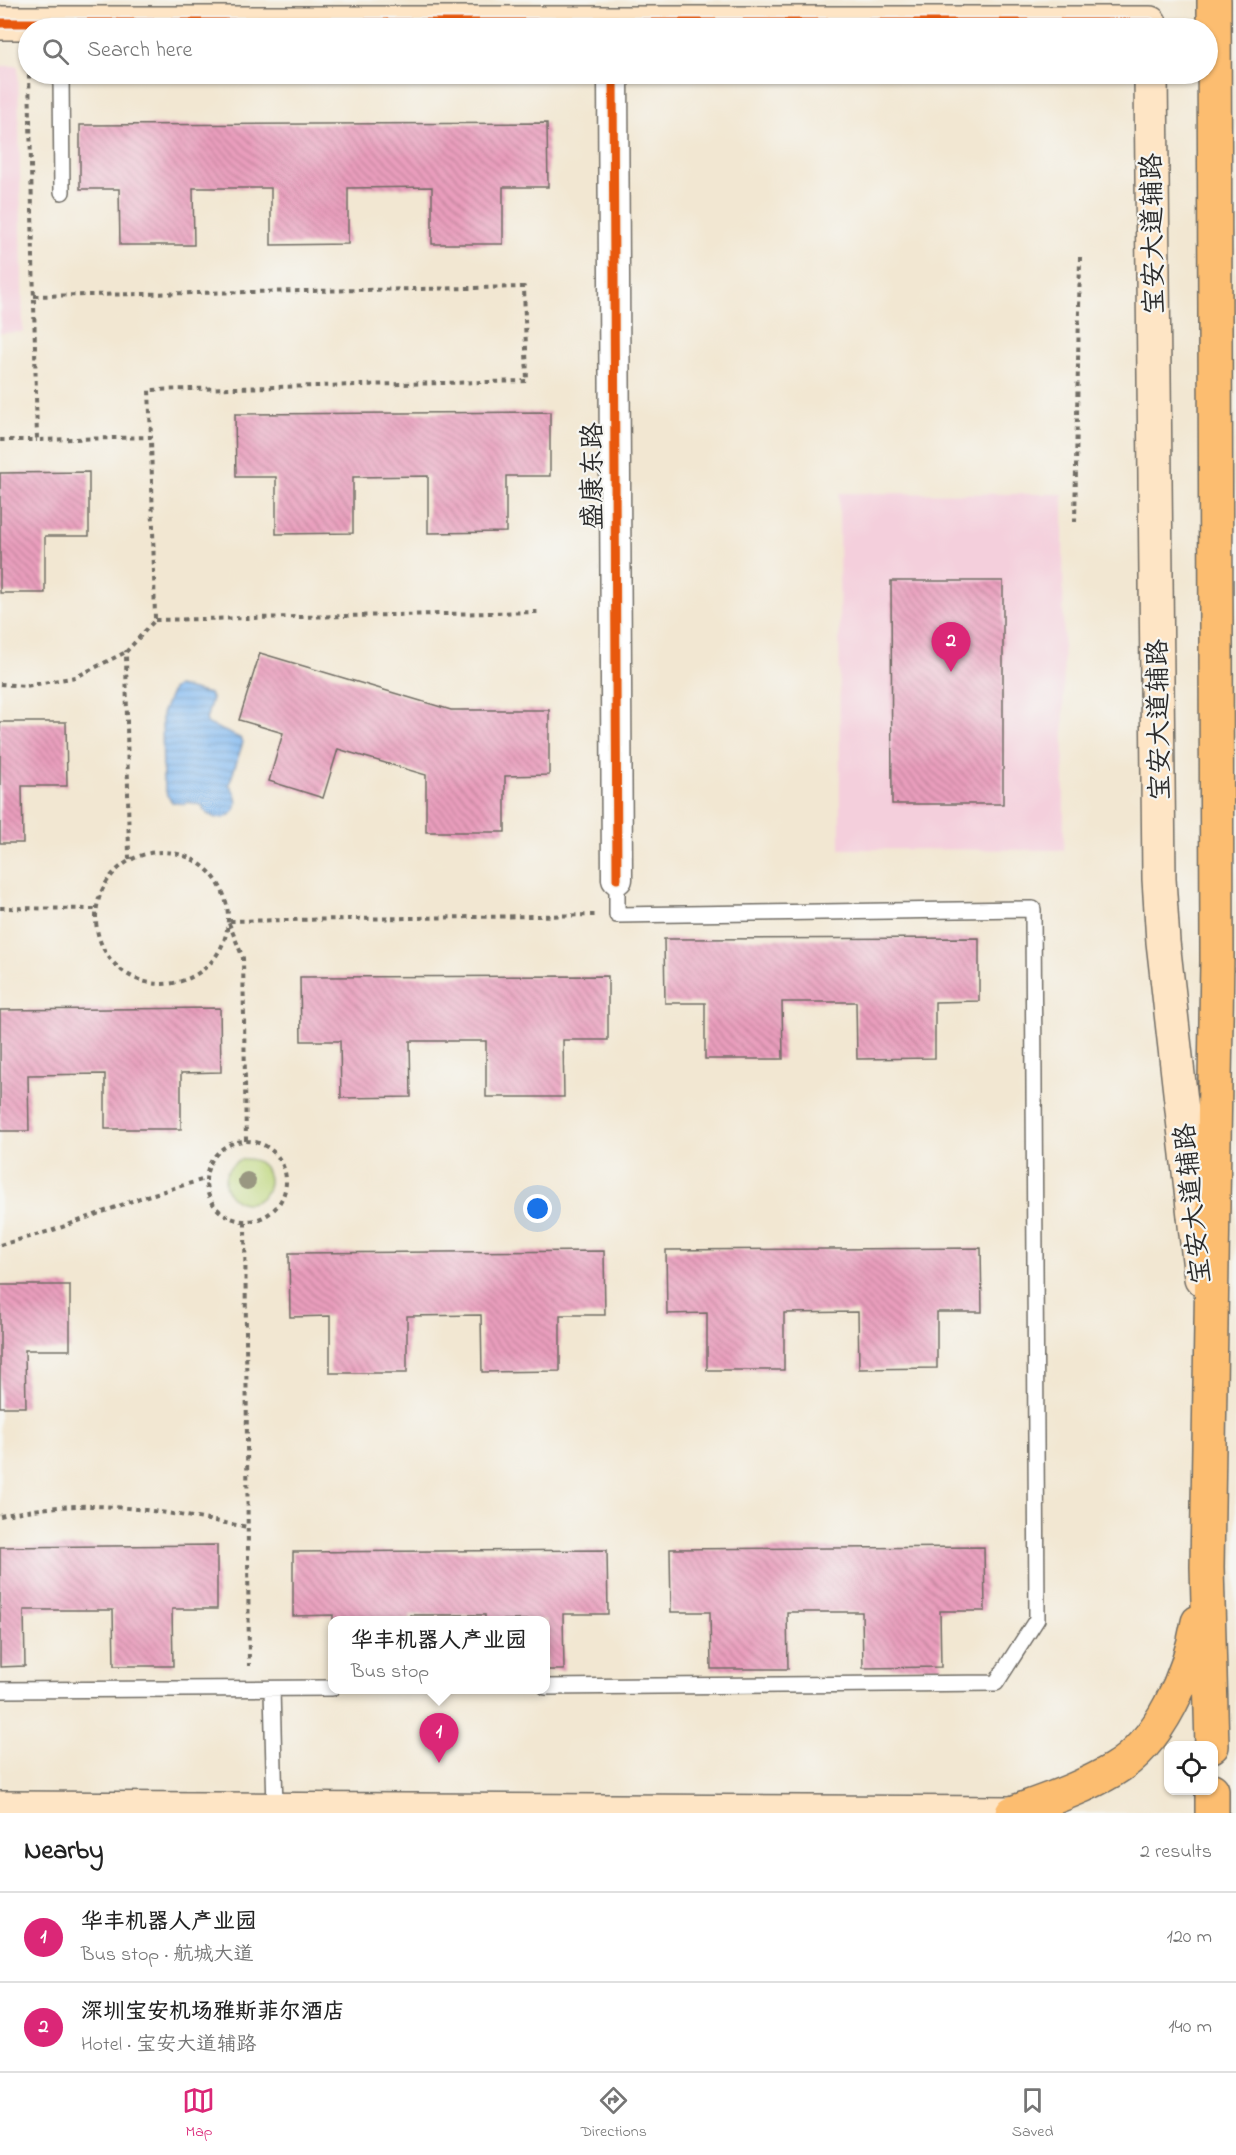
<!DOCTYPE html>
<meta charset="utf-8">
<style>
:root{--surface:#fff;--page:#f6f6f6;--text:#222;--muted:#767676;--line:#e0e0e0;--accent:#db2777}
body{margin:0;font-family:"Indie Flower","LXGW WenKai TC",sans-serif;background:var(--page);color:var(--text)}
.controls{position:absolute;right:18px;bottom:18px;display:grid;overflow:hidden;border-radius:12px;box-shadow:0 2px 4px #0004}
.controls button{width:54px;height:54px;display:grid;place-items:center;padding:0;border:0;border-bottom:2px solid var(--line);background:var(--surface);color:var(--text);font:30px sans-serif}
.you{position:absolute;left:538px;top:1209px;width:21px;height:21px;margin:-15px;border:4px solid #fff;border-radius:50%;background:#1a73e8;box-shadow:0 0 0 9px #1a73e833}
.badge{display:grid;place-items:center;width:39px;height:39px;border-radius:50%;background:var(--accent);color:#fff;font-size:20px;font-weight:700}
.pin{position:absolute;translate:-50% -50px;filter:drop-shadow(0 2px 3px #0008)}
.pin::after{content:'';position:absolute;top:32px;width:21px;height:18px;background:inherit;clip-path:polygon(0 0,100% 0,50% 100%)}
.popup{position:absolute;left:328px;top:1616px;width:222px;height:78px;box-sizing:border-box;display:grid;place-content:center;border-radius:12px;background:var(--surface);filter:drop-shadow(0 2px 4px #0005);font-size:20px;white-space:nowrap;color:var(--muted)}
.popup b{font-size:22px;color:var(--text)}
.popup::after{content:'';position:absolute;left:50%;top:100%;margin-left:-12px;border:12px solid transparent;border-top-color:var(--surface)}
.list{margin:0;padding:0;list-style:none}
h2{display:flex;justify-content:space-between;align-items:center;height:78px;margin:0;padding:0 24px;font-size:26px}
h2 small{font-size:20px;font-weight:400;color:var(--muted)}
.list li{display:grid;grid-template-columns:39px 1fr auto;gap:18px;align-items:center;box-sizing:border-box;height:90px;padding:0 24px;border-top:2px solid var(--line)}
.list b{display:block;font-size:22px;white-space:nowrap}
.list p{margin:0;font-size:20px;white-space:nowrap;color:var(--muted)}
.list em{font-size:20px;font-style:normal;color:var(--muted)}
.icon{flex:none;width:33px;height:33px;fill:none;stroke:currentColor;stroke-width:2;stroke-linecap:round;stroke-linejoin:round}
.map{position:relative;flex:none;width:1236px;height:1813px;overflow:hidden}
.search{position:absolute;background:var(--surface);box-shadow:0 2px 4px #0004;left:18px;right:18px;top:18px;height:66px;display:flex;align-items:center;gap:15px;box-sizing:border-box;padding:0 21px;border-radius:33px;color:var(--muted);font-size:22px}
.sheet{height:258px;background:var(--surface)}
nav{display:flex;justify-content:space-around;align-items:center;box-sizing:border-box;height:84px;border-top:2px solid var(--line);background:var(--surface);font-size:16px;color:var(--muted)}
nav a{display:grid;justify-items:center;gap:3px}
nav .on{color:var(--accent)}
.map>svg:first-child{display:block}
</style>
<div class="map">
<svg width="1236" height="1813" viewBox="0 0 1236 1813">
<defs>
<pattern id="water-rules" width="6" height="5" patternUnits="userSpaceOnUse" patternTransform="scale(1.5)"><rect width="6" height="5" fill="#82b9f1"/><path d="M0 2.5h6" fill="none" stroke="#6b97c3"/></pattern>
<pattern id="building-back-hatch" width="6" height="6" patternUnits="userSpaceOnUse" patternTransform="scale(1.5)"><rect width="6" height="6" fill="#ea9ebd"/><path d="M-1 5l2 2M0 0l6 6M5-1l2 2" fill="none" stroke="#be819a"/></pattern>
</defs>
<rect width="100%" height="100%" fill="#f6f6f2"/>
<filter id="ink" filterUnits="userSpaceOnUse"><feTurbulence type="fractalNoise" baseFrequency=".0167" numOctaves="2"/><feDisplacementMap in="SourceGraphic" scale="12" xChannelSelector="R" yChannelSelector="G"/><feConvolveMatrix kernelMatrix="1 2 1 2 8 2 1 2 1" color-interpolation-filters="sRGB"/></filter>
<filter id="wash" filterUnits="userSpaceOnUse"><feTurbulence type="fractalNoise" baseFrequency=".008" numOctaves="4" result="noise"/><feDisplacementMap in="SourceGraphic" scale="24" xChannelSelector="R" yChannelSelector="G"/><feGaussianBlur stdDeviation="1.35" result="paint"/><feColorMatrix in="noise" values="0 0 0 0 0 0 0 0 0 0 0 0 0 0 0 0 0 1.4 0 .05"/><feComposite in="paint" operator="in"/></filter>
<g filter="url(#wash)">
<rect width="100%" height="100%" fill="#f2e7d2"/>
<path fill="#f4cfdc" d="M0,66h18l5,266 -23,1z
M839,493l224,1 1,356 -224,-1z"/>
<path fill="#bdd67b" stroke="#748053" stroke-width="1.5" d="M225 1181a22 22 0 1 1 44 0a22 22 0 1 1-44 0Z"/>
<path fill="url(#water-rules)" stroke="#56728e" stroke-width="1.5" d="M177,686l32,8 3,4 -6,22 2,4 32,14 3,4 -14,43c23,25 -12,49 -28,20l-13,-3 -4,2 -12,-2 -5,-7 -4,-15 -1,-66 10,-24z"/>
<g id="blocks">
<path fill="url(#building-back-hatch)" d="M547,123l1,64h-45v57h-71v-57l-84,1v56l-77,1v-57h-78l1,57h-74l-1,-56h-39v-64z
M550,412v64h-44v56l-78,1v-57l-75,1v56l-77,1v-57h-40l-1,-63z
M89,472v64h-44v57h-45v-120z
M891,581h112v223h-111z
M260,653l191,57h98v65l-44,1v56h-79v-57l-88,-26 -15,49 -54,-17 14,-48 -44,-13z
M0,722h66l1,64h-45l1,57h-23z
M979,938v63l-44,1v56l-78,1 -1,-57h-74l1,57h-78v-56h-40l-1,-64z
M608,976v64h-45l1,57h-78v-56h-76l1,56 -70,1 -1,-57h-39l-1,-64z
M220,1008l1,64 -40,1v56h-76v-55l-77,1 1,56h-29v-121z
M981,1248l1,64h-45v56l-78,1 -1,-57 -74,1v57h-77v-57l-40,1 -1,-64z
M604,1251l1,64h-45v56l-78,1 -1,-57 -74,1v57h-77v-57l-40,1 -1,-64z
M0,1285h70v65h-45l1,57h-26z
M217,1545v64h-45l1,57h-59l-1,-56h-89l1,56 -25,1v-120z
M984,1547l1,64h-45l1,56 -78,1 -1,-56h-75l1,57h-77l-1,-57h-39l-1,-63z
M607,1550l1,64h-45l1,56h-18v-50h-61v-5h-75v5h-77v-5l-40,1v-64z"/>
</g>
</g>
<g filter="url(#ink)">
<use href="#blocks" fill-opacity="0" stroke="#716d65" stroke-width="1.5"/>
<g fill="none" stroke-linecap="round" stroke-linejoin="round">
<defs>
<path id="lane" d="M61,74l1,118
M546,1687l450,-4 41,-64 -4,-710 -416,6v-36
M272,1689l3,120
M0,1690l332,-2"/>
<path id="street" d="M613,74l4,805"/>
<path id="secondary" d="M0,23h1150
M1151,74l8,805 4,63 38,336
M0,1808l1015,5"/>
<path id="primary" d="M1212,1746l-5,-179 10,-607 -3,-960
M1212,1790v23
M1012,1813c35,-13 69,-24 101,-43 48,-28 76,-96 85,-148"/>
</defs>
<use href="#lane" stroke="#716d65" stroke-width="18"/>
<use href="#street" stroke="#716d65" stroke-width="33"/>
<use href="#secondary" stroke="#716d65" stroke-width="36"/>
<use href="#primary" stroke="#716d65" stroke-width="36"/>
<path stroke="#716d65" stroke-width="4" stroke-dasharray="4.5 4.5" stroke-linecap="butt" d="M29,74l8,366 114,-3 4,183 -29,32 3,209
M34,296l490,-9 3,94 -378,9 2,47
M0,440h37
M1075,522l5,-265
M155,620l383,-8
M0,684l26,2 50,-9 50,-25
M96 918a66 66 0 1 1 132 0a66 66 0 1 1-132 0Z
M0,908l96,1
M206 1181a40 40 0 1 1 80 0a40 40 0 1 1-80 0Z
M246,1141l-3,-183 -15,-37 368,-6
M245,1222l4,444
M0,1245l57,-16 83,-31 65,-19
M0,1516c30,-6 61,-11 92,-10 52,1 104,12 156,21"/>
<use href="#lane" stroke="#fff" stroke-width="15"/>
<use href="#street" stroke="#fff" stroke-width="30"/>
<use href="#secondary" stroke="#fee5c5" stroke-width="33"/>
<use href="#primary" stroke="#fcbd6f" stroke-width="33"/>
<defs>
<path id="cycleway" d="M0,23h1150
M613,74l4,805"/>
</defs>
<use href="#cycleway" stroke="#f6f6f2" stroke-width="13"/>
<use href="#cycleway" stroke="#e8590c" stroke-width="9"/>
</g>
<circle fill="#999781" cx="247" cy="1181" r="9"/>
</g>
<g text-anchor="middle" stroke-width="4.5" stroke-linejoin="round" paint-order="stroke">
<g font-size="27" fill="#2b2b2b" stroke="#f6f6f2">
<text transform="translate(1152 234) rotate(-91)" y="9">宝安大道辅路</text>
<text transform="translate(592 476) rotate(-90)" y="9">盛康东路</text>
<text transform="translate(1158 720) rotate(-91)" y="9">宝安大道辅路</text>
<text transform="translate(1192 1204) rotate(-96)" y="9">宝安大道辅路</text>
</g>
</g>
</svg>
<div class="controls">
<button><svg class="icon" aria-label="locate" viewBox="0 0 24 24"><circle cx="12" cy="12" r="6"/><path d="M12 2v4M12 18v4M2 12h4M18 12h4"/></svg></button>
</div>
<div class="you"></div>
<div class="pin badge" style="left:439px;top:1763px">1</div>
<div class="popup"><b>华丰机器人产业园</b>Bus stop</div>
<div class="pin badge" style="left:951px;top:672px">2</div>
<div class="search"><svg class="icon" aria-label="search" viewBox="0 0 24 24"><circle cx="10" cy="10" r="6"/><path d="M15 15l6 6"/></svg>Search here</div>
</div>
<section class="sheet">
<h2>Nearby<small>2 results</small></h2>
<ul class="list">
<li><span class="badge">1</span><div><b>华丰机器人产业园</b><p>Bus stop · 航城大道</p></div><em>120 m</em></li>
<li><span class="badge">2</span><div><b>深圳宝安机场雅斯菲尔酒店</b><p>Hotel · 宝安大道辅路</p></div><em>140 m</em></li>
</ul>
</section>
<nav>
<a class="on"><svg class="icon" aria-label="map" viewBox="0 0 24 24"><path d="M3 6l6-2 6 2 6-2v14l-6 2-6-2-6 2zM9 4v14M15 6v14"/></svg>Map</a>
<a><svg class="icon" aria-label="directions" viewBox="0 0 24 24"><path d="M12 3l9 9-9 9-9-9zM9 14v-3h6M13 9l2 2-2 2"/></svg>Directions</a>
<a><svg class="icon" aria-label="saved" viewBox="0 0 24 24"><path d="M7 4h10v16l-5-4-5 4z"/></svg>Saved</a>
</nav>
